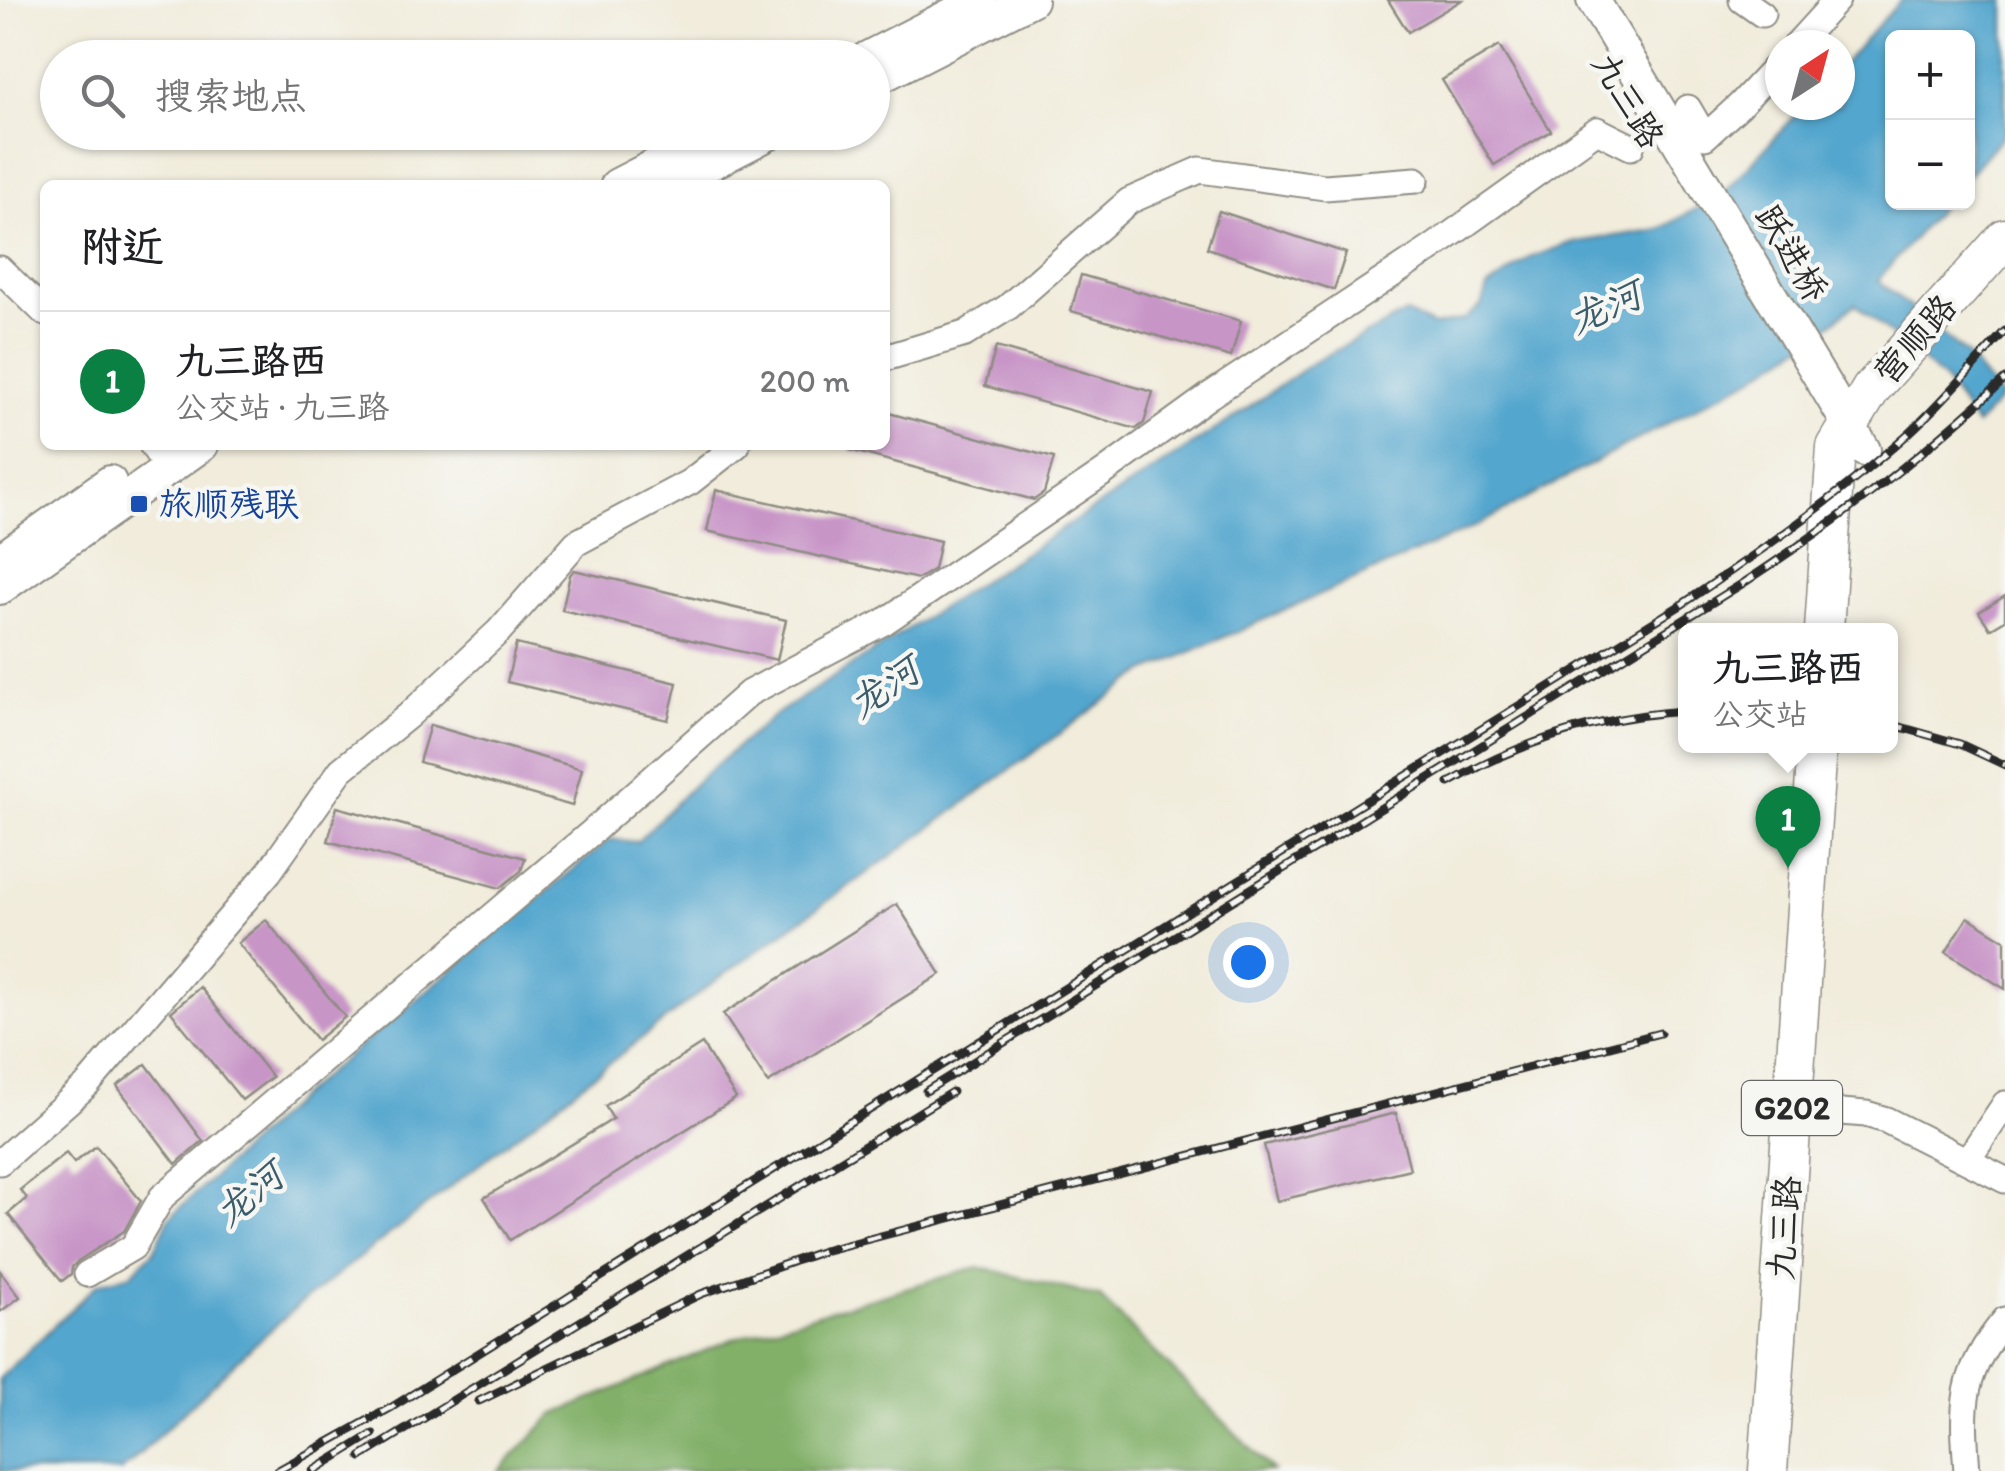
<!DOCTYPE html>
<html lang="zh">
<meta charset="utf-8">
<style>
:root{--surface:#fff;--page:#f6f6f6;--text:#202124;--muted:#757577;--line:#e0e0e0;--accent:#0b8043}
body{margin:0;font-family:Itim,"LXGW WenKai TC",sans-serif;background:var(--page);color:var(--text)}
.controls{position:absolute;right:30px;top:30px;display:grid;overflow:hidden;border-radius:15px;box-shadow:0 2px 8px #0004}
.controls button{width:90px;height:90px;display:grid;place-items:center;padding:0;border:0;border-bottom:2px solid var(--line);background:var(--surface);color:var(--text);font:50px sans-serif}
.compass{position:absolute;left:1765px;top:30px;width:90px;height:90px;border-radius:50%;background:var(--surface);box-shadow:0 2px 8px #0004;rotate:36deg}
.you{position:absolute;left:1248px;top:962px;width:35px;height:35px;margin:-25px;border:8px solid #fff;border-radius:50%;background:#1a73e8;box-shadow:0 0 0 15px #1a73e833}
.badge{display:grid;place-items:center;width:65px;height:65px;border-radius:50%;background:var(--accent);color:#fff;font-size:32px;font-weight:700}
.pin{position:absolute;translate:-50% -82px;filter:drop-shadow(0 2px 5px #0008)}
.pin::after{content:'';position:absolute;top:52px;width:35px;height:30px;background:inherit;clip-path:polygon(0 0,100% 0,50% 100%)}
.popup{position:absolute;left:1678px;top:623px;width:220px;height:130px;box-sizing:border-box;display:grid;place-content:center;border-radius:15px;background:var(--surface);filter:drop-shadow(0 2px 8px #0005);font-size:32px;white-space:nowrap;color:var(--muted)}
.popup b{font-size:38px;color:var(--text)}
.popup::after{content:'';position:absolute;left:50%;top:100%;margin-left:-20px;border:20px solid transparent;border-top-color:var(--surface)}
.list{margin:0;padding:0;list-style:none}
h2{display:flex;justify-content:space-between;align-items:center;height:130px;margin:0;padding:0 40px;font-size:42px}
h2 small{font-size:32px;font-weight:400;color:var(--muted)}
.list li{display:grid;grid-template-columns:65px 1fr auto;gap:30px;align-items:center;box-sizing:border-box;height:140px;padding:0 40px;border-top:2px solid var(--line)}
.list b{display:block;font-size:38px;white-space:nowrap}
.list p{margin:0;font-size:32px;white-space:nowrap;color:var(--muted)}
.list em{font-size:32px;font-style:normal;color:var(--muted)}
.icon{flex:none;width:55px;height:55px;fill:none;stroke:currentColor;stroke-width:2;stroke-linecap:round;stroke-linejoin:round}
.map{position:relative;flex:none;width:2005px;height:1471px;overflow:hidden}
.search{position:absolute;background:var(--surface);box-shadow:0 2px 8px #0004;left:40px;top:40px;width:850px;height:110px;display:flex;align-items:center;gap:25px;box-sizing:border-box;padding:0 35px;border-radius:55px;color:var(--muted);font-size:38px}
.panel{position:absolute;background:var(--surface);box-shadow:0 2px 8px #0004;left:40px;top:180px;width:850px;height:270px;border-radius:15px}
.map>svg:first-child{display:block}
</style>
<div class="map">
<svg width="2005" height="1471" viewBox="0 0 2005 1471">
<rect width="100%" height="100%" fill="#f6f6f2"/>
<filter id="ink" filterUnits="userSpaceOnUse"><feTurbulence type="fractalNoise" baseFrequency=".01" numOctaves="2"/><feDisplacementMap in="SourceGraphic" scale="20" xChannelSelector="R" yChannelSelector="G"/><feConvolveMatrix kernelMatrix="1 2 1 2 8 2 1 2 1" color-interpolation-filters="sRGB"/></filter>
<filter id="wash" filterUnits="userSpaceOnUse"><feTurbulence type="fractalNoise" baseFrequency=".0048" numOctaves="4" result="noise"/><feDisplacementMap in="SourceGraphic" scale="40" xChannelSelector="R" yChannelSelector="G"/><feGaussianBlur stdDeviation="2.25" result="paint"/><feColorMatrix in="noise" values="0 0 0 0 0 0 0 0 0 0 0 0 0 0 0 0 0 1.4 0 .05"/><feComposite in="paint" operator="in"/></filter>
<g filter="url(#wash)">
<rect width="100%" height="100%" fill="#f1ecdb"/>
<path fill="#82b069" stroke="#566e4a" stroke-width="2.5" d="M978,1267l122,30 173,174h-774l54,-56 182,-77z"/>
<path fill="#53a6ce" stroke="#3f687c" stroke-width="2.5" d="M1901,0h104v133l-37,43v-138h-76v164l52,1 -66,77 88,75 36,43 -26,27 -34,-47 -87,-74 -37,31 -68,44 -274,147 -333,147 -235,171 -189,134 -418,325 -53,47 -126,121h-122v-93l98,-95 33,-9 23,-23 15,-33 141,-131 300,-248 27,3 61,-62 77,-65 463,-300 74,-52 94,-50 28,13 31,-7 16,-13 6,-18 42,-30 41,-15 90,-14 64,-36 81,-88h35v-38z"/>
<g id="blocks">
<path fill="#c895c7" d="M1388,0h74l-54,32z
M1499,46l52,85 -57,34 -52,-85z
M1219,211l127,42 -12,37 -127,-42z
M1081,275l160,46 -10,36 -160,-46z
M996,347l157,45 -9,31 -8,6 -151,-43z
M885,412l169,46 -10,35 -10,7 -184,-50v-5h35z
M716,490l224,51 -6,28 -16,10 -211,-48z
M574,570l212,50 -9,40 -215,-50 8,-35z
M2005,596v24l-15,9 -11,-17z
M516,644l161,39 -9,37 -161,-38z
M430,725l152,44 -10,37 -153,-44z
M337,807l188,51 -4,13 -21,17 -172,-47z
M897,904l44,70 -173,109 -45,-69z
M1968,917l37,23v49l-59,-37z
M266,920l79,97 -28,23 -79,-97z
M200,987l72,90 -30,23 -71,-88z
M702,1044l34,54 -226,142 -26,-42 129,-79 -8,-13z
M146,1064l57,77 -27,23 -59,-78z
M1396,1113l14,56 -133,32 -13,-56z
M96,1146l45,55 -17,30 -46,30 -6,6 -1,7 -9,7 -54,-67 19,-16 -7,-8 46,-37 8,10z
M0,1271l20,26 -20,15z"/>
</g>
</g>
<g filter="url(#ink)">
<use href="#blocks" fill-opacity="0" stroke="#8e8c83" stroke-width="2.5"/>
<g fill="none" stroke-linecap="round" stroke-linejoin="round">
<defs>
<path id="minor" d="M1742,0l20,14
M1796,45l41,-45
M1688,108l17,29 35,-32 40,-43
M0,269l45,44
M885,358l80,-24 43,-27 121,-106 71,-31 125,17 91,-7
M152,445l16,24
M1792,1108l74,6 20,6 119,60
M1967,1161l38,-57
M0,1162l87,-77 182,-213 72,-102 67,-54 91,-85 77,-88 114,-61 47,-37
M87,1274l46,-27 29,-50 430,-365 157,-139 135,-71 219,-149 106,-77 223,-148 165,-118 34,17
M1967,1471c-5,-65 -7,-98 38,-151"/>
<path id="major" d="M1593,0l271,450
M867,58l113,-58
M872,81l159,-81
M617,185l103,-53
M669,185l103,-53
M0,560l110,-78
M0,588l202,-143"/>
<path id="highway" d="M1824,630l12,-183 35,-58 134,-151
M1768,1471l49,-725"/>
</defs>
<use href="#minor" stroke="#8e8c83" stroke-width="29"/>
<use href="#major" stroke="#8e8c83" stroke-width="36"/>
<use href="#highway" stroke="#8e8c83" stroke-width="41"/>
<use href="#minor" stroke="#fff" stroke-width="25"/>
<use href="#major" stroke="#fff" stroke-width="32"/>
<use href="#highway" stroke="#fff" stroke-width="38"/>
<defs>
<path id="rail" d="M1890,724l70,20 45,21
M1449,783c73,-42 152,-67 237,-72
M926,1091l819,-509c93,-61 179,-127 260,-203
M479,1401l222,-107 122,-43 837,-218
M361,1457l591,-365
M277,1471l115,-64 159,-99 1130,-703c79,-53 157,-108 228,-172 35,-32 65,-68 96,-102
M313,1471l60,-37"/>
</defs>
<use href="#rail" stroke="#2b2b2b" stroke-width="9"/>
<use href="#rail" stroke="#f6f6f2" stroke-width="5" stroke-dasharray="15" stroke-linecap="butt"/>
</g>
</g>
<rect fill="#1a4fb4" stroke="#f6f6f2" stroke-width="4" x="129" y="494" width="20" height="20" rx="5"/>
<g text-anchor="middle" stroke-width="9" stroke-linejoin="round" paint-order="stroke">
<rect fill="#f6f6f2" stroke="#686867" stroke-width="2.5" x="1742" y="1081" width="100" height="54" rx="8"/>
<g font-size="32" font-weight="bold" fill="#2b2b2b">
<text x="1792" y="1119">G202</text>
</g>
<g font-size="35" fill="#2b2b2b" stroke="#f6f6f2">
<text transform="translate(1628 100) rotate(59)" y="12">九三路</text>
<text transform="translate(1792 253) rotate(59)" y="12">跃进桥</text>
<text transform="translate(1915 339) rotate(-49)" y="12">营顺路</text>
<text transform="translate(1784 1228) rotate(-86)" y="12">九三路</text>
</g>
<g font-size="35" fill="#164399" stroke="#f6f6f2" text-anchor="start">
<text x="159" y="516">旅顺残联</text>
</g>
<g font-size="38" font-style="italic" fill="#3b5c6c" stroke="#f6f6f2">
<text transform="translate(1605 307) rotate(-24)" y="13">龙河</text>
<text transform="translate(884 687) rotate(-34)" y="13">龙河</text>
<text transform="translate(249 1194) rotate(-39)" y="13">龙河</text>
</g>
</g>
</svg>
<div class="controls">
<button>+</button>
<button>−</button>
</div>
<svg class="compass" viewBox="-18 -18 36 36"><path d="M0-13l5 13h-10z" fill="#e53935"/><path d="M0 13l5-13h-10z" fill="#757577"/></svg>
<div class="you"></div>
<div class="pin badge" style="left:1788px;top:868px">1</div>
<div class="popup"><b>九三路西</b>公交站</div>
<div class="search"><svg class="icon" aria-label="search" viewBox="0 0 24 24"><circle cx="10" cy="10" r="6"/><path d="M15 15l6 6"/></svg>搜索地点</div>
<section class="panel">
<h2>附近<small></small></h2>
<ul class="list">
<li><span class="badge">1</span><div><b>九三路西</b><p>公交站 · 九三路</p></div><em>200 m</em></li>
</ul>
</section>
</div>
